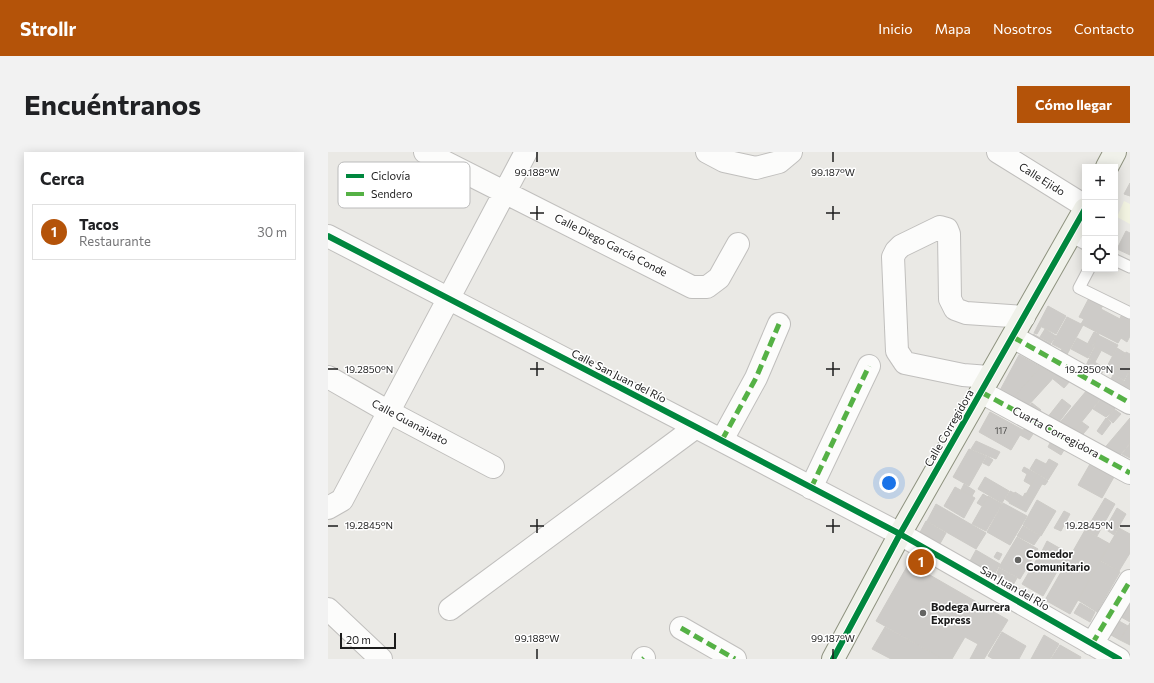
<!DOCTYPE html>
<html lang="es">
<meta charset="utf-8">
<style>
:root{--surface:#fff;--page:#f2f2f2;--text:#202124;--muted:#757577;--line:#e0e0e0;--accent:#b45309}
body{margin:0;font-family:Commissioner,sans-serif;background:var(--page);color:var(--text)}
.controls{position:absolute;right:12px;top:12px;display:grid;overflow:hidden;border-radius:0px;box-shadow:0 2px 10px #0003}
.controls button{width:36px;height:36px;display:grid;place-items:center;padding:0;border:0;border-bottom:1px solid var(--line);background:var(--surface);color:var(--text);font:20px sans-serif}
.scale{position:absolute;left:12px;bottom:10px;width:56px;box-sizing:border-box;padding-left:4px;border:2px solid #1c1c1c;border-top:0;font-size:11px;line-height:14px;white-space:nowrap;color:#1c1c1c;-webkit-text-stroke:3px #fff;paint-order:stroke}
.you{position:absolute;left:561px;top:331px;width:14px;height:14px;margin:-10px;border:3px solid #fff;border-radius:50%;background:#1a73e8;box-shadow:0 0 0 6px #1a73e833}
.badge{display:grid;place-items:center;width:26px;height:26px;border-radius:50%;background:var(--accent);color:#fff;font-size:13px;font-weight:700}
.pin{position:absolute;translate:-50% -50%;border:2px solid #fff;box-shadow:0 1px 4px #0006}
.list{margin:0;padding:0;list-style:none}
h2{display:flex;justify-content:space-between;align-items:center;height:52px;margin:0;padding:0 16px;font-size:17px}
h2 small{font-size:13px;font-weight:400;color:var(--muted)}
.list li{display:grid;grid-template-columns:26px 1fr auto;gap:12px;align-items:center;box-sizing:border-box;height:56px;margin:0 8px 8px;padding:0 8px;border:1px solid var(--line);border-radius:0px}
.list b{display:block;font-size:15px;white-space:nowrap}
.list p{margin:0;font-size:13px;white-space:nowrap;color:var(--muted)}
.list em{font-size:13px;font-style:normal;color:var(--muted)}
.icon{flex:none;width:22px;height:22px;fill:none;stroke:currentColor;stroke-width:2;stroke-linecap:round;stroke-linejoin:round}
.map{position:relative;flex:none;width:802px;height:507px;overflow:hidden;border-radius:0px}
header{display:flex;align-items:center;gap:24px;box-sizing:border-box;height:56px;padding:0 20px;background:var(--accent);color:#fff}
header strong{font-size:19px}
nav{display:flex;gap:22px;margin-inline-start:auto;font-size:14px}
.intro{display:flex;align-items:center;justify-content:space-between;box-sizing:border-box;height:96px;padding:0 24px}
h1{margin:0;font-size:28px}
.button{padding:10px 18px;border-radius:0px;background:var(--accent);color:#fff;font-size:14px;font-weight:700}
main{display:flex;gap:24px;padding:0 24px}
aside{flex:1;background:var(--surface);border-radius:0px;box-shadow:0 2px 10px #0003}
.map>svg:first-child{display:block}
</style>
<header>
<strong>Strollr</strong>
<nav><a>Inicio</a><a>Mapa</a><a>Nosotros</a><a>Contacto</a></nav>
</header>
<div class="intro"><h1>Encuéntranos</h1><a class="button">Cómo llegar</a></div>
<main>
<aside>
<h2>Cerca<small></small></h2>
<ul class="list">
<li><span class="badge">1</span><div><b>Tacos</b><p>Restaurante</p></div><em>30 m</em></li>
</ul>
</aside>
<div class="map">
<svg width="802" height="507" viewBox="0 0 802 507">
<rect width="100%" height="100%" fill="#eae9e5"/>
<path fill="#f2f3e1" d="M796,49l6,3v20l-13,-7z"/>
<path fill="#cdcbc8" stroke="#cdcbc7" d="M802,31v13l-6,-2z
M798,79l4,2v22l-13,-6z
M761,146l14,7 -2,4 19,10 1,-3 9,4v16l-3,6 -6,-4 -3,5 -37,-19 3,-5 -5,-2z
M720,154l18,10 -10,18 -18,-9z
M739,165l16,8 -19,35 -6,-3 4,-8 -10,-5z
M710,173l3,2 -4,7 -3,-1z
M717,177l11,7 -5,7 -11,-6z
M766,180l5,2 -7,12 -4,-3z
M705,182l18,10 -4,8 -18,-10z
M770,183l20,10 -6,11 -19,-10z
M749,186l17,9 -6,11 -17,-9z
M767,195l6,4 -6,11 -6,-4z
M789,196l8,5 -11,21 -9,-4z
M798,200l4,2v16l-6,10 -10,-5z
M691,203l22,12 -30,33 -13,-6z
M761,207l16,9 -6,10 -15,-8z
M713,215l15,8 -30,33 -15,-8z
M802,219v19l-8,-4z
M729,223l13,6 -6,7 -11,-9z
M785,223l11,6 -5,10 -11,-6z
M759,238l14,8 -30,37 -14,-9z
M734,247l9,7 -15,20 -9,-8z
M773,247l15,8 -10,10 -13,-8z
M704,251l9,7 -5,6 -9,-7z
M786,257l7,5 -8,9 -6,-5z
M662,260l33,18 -12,20 -32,-18z
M778,266l5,5 -9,12 -5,-4z
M802,266v25l-14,17 -14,-9z
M754,270l7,5 -11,13 -7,-5z
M696,277l9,5 -4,6 -9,-5z
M648,289l24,11 -4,7 -25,-10z
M722,291l14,7 -3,5 -13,-8z
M802,292v14l-8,-4z
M641,297l17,7 -17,30 -16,-9z
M659,304l6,4 -4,6 -6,-3z
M708,307l10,5 3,-5 9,5 -10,16 -18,-11z
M762,312l24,13 -12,21 -24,-13z
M696,315l13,7 -6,11 -7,-4 3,-7 -5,-3z
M709,322l11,7 -3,4 -3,-1 -8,14 -8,-4z
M657,325l24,14 -7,12 -24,-14z
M636,332l11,7 -3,5 -11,-6z
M627,335l20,11 -11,20 -20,-12z
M682,339l4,2 -5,9 -4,-3z
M687,340l8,5 2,-4 9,5 -8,14 -17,-9z
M655,342l5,3 -6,9 -5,-3z
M660,344l14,8 -16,27 -14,-7z
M777,346l10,6 -18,32 -11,-6z
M709,348l19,11 -15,25 -18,-11z
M675,351l24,13 -17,29 -23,-13z
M608,352l50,29 -10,16 -49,-28z
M789,356l9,6 -12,21 -9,-6z
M736,359l6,3 -9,17 -7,-3z
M598,369l20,12 -9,16 -20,-11z
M695,374l17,10 -6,9 -17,-9z
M791,376l11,6v19l-11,18 -19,-11z
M757,378l25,14 -40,70 -25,-14z
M689,385l21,12 -18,30 -21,-12z
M719,389l23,13 -4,8 -23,-13z
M715,397l20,12 -13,23 -21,-12z
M648,398l24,14 -6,11 -24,-14z
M669,400l5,2 -3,6 -5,-3z
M772,409l20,11 -23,40 -19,-12z
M581,411l99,57 -24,39h-14l8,-15 -13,-7 -13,22h-9l-67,-38z
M671,416l18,10 -4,7 -17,-10z
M701,420l21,12 -7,12 -21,-12z
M802,450v20l-9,-5z
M752,451l15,9 -5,10 -16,-9z
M791,469l9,5 -8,14 -9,-5z
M802,471v22l-10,-5z
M557,475l58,32h-52l-19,-10z
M674,480l24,14 -7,13h-26l-5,-3z
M716,483l15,9 -9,15h-19z
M732,493l21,12 -1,2h-29z"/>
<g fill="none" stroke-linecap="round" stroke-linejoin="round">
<defs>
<path id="lane" d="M742,84l15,8
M787,108l15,7
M761,117l-10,19 51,25"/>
<path id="street" d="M97,0l267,135h15l12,-9 19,-34
M379,0l17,9 32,7 23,-6 12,-10
M670,0l87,54
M0,84l368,191 204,107 219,125
M685,185l117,66
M0,225l61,35 104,55
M661,225l-26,-2 -58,-12 -8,-12 -4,-94 3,-6 5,-5 39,-19 7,2 2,5 1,65 5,10 11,4 58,4
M653,240l149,81
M394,288l34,-62 23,-54
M483,336l58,-122
M0,356l14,-8 184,-348
M0,457l53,50
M122,457l246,-182
M353,476l54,31
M764,492l38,-63
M315,507l1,-1"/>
<path id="secondary" d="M779,15l8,-15
M505,507l67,-125 185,-325"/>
</defs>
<use href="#lane" stroke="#c0bfbd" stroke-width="13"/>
<use href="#street" stroke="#c0bfbd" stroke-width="24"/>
<use href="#secondary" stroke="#8e927f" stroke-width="24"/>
<use href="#lane" stroke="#fcfcfb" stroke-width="11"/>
<use href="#street" stroke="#fcfcfb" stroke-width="22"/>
<use href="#secondary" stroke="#f0f1ea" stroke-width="22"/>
<path stroke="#55b145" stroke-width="5" stroke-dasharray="10 5" stroke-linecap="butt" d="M685,185l117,66
M653,240l149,81
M394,288l34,-62 23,-54
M483,336l58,-122
M353,476l54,31
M764,492l38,-63
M315,507l1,-1"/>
<defs>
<path id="cycleway" d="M0,84l368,191 204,107 219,125
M505,507l67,-125 185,-325"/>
</defs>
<use href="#cycleway" stroke="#fff" stroke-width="8"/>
<use href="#cycleway" stroke="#00873e" stroke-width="6"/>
</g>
<path fill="none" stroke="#1c1c1c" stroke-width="1.5" d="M209,0v10M505,0v10M209,54v14M505,54v14M202,61h14M498,61h14M209,210v14M505,210v14M0,217h10M202,217h14M498,217h14M792,217h10M209,367v14M505,367v14M0,374h10M202,374h14M498,374h14M792,374h10M209,497v10M505,497v10"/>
<g fill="#646462" stroke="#fff" stroke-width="1.5">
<circle cx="690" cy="408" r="4"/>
<circle cx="595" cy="461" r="4"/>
</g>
<g text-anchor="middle" stroke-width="3" stroke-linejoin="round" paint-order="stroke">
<g font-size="9" fill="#484847">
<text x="673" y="282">117</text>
</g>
<g font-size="11" fill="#1c1c1c" stroke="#fff">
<text transform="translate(714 27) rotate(32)" y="4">Calle Ejido</text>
<text transform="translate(283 93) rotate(27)" y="4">Calle Diego García Conde</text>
<text transform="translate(291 224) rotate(27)" y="4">Calle San Juan del Río</text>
<text transform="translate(82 270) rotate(28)" y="4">Calle Guanajuato</text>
<text transform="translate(621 276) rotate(-60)" y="4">Calle Corregidora</text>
<text transform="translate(728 280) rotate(28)" y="4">Cuarta Corregidora</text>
<text transform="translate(687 436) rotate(30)" y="4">San Juan del Río</text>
</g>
<g font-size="11" font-weight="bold" fill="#1c1c1c" stroke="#fff" text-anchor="start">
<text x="698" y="406">Comedor<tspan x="698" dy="13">Comunitario</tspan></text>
<text x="603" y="459">Bodega Aurrera<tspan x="603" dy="13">Express</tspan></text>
</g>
</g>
<rect x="10" y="10" width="132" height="46" rx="6" fill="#fff" stroke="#bbb" stroke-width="1"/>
<rect x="18" y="22" width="18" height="4" fill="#00873e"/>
<rect x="18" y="40" width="18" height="4" fill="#55b145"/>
<g font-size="11" fill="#1c1c1c">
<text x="43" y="28">Ciclovía</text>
<text x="43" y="46">Sendero</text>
</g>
<g font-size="10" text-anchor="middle" fill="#1c1c1c" stroke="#fff" stroke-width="3" stroke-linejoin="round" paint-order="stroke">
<text x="209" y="24">99.188°W</text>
<text x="505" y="24">99.187°W</text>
<text x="41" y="221">19.2850°N</text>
<text x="761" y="221">19.2850°N</text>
<text x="41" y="377">19.2845°N</text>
<text x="761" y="377">19.2845°N</text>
<text x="209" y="490">99.188°W</text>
<text x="505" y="490">99.187°W</text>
</g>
</svg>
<div class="controls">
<button>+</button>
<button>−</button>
<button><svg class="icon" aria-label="locate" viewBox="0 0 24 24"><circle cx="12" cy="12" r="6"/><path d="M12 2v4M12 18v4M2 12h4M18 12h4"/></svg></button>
</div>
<div class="scale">20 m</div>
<div class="you"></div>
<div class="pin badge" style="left:593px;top:410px">1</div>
</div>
</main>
